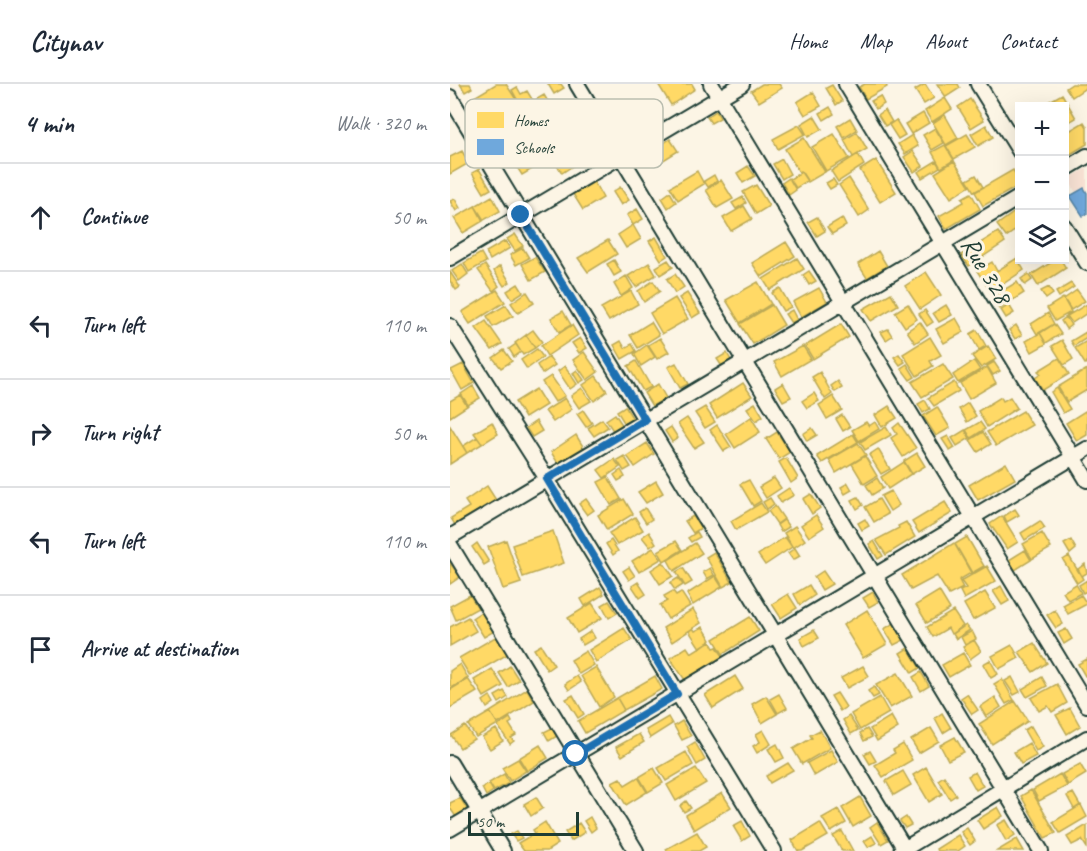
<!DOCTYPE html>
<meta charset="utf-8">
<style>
:root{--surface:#fff;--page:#f6f6f7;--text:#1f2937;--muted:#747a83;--line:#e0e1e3}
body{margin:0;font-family:Caveat,sans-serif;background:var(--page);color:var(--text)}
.controls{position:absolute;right:18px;top:18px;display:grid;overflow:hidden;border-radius:0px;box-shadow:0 6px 24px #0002}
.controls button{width:54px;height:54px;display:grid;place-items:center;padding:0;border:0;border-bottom:2px solid var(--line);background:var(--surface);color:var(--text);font:30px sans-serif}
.scale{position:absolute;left:18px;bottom:15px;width:111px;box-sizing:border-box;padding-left:6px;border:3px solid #1f3d34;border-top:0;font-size:16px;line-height:21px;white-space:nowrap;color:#1f3d34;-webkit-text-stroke:4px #fcf5e5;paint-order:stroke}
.stop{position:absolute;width:18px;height:18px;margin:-14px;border:4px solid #1f6fb2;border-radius:50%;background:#fff}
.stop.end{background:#1f6fb2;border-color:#fff;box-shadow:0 2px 6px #0008}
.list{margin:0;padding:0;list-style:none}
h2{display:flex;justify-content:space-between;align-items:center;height:78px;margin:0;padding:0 24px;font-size:26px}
h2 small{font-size:20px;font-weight:400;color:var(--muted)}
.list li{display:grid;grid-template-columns:39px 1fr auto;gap:18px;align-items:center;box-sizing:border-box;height:108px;padding:0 24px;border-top:2px solid var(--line)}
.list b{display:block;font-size:22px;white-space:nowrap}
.list em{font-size:20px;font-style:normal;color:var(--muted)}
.icon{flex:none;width:33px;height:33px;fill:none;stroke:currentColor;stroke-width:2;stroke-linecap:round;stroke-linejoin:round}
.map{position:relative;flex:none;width:637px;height:767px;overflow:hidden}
header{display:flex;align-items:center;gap:36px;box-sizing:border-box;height:84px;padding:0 30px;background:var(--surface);border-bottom:2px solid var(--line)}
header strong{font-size:28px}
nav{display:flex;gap:33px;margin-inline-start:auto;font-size:21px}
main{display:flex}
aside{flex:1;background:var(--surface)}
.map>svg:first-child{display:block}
</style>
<header>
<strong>Citynav</strong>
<nav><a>Home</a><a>Map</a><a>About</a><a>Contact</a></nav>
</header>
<main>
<aside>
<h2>4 min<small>Walk · 320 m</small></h2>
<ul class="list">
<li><svg class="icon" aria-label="ahead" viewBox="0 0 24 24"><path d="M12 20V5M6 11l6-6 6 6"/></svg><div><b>Continue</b></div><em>50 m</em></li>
<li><svg class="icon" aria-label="left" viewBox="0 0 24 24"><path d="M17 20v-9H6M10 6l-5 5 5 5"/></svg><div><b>Turn left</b></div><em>110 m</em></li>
<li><svg class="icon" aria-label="right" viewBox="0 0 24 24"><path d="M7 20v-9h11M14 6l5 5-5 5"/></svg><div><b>Turn right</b></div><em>50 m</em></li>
<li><svg class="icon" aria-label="left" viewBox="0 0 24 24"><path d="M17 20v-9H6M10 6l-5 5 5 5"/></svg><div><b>Turn left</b></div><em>110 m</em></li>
<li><svg class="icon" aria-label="arrive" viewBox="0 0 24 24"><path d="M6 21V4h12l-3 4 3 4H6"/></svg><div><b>Arrive at destination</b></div></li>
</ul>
</aside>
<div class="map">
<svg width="637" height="767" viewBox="0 0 637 767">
<rect width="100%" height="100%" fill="#fcf5e5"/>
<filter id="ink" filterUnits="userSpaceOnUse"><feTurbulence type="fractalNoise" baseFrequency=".0167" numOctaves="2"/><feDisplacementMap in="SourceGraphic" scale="12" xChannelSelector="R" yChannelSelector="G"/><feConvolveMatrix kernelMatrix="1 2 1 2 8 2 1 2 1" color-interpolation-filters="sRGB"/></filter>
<g filter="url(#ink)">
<path fill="#fae4d6" d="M637,84v44l-19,-33z"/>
<path fill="#ffd966" stroke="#bcaa57" stroke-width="1.5" d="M10,0h10l2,4 -7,4z
M46,0h10l11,17 -28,17 -13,-22z
M98,0h13l3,4 -10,6z
M208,0h34l3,5 -24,16z
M312,0h17l3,4 -23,14 -8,-11z
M415,0h21l1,3 -21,12 -7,-12z
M475,0l9,14 -10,6 -9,-14z
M487,0h21l2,4 -14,9z
M622,0h15v3l-15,10 -6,-9z
M382,1l10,16 -6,4 -10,-17z
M67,3l4,7 6,-3 13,21 -12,7 -16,-29z
M363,8l8,14 -16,9 -8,-13z
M612,10l14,24 -12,7v-19h-23z
M94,11l9,15 -8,4 -8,-15z
M430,12l4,8 -8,5 -5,-8z
M25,13l6,10 -7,5 -6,-10z
M495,14l7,11 -20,13 -7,-11z
M520,15l14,21 -13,8 -13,-21z
M380,23l4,7 -10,6 -4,-7z
M435,26l7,12 -7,4 -7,-11z
M266,27l4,7 -9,5 -4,-6z
M473,29l6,10 -18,11 -6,-10z
M495,31l13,23 -12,7 -13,-22z
M364,32l8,13 -14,8 -7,-13z
M400,34l7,12 -13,8 -7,-12z
M446,36l9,15 -7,4 -9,-14z
M634,38l3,5v17l-23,14v-24z
M349,41l6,9 -27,15 -5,-10z
M536,41l7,12 -15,9 -7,-12z
M485,44l9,15 -12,7 -9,-15z
M407,48l10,17 -14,8 -9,-17z
M384,50l15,24 -23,13 -14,-24z
M517,50l8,13 -21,12 -8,-13z
M462,51l6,11 -13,8 -7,-10z
M354,54l21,34 -17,10 -7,-11 -2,1 -14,-23z
M220,55l8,12 -16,10 -7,-12z
M495,61l9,15 -13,8 -9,-16z
M90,66l6,11 -24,14 -9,-14 6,-3 2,2z
M12,67l7,12 -19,11v-17z
M463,67l10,15 -9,6 -10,-15z
M116,69l8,12 -12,8 -8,-13z
M408,70l6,11 -26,17 -7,-11z
M332,75l8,15 -8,5 -9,-15z
M426,76l20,32 -16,10 -20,-32z
M486,77l4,6 -18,11 -4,-6z
M504,77l16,25 -19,12 -16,-25z
M298,82l7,10 -12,7 -6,-10z
M29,85l12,20 -7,4 -12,-20z
M563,86l7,11v4l-37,21 -8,-14z
M247,87l7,13 -26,16 -8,-13z
M351,88l6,9 -11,7 -6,-9z
M264,91l3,6 -9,6 -4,-6z
M526,91l7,12 -9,5 -7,-12z
M339,94l7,12 -7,5 -7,-12z
M399,94l20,32 -10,7 -20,-32z
M383,95l4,6 -7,4 -4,-6z
M271,96l12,19 -16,9 -11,-18z
M144,98l9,16 -20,12 -10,-16z
M306,101l13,21 -13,8 -13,-22z
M170,103l9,13 -8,5 -8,-13z
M220,108l6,10 -8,6 -6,-10z
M521,109l9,16 -34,20 -7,-13 25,-14 -2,-4z
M42,112l8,15 -16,9 -9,-14z
M293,113l3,6 -10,6 -4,-6z
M5,115l5,9 -4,3 -6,-10z
M25,122l8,15 -20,12 -9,-15z
M294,122l8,13 -21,12 -8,-13z
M187,125l6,10 -10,6 -6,-10z
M566,127l4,5v11l-14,10 -9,-12z
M367,133l8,14 -8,5 -9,-14z
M392,134l4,8 -14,8 -5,-7z
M183,141l8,14 -15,9 -8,-13z
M548,148l7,10 -36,24 -8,-11z
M65,150l8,12 -8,5 -8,-12z
M206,153l11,19 -6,4 -12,-19z
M158,156l9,14 -29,18 -10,-14z
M55,157l5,7 -20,12 -4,-8z
M336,158l9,14 -34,21 -9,-14z
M73,164l6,10 -13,7 -6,-10z
M428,167l9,15 -20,12 -9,-14z
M31,169l5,9 -17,10 -5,-9z
M85,173l10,15 -14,8 -9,-16z
M347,174l7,11 -34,21 -7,-11z
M567,174l7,12 -33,22 -14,-21 15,-9 5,9z
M164,176l7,12 -7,4 -7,-12z
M218,176l5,7 -13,8 -4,-8z
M605,176h6l5,8 -28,18 -7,-11z
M199,179l7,12 -20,12 -8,-11z
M12,180l6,10 -9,7 -7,-10z
M35,181l14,21 -6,5 -15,-21z
M50,182l10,16 -6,4 -10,-15z
M359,187l7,10 -7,4 -6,-10z
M0,188l10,15 -4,3 -6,-9z
M476,188l15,23 -21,14 -15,-23z
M225,190l9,13 -9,6 -8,-14z
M578,190l4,6 -7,5 -4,-6z
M176,192l7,12 -12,8 -7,-12z
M203,197l7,10 -16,11 -6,-11z
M308,198l13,22 -31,19 -14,-23z
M567,198l7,11 -25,16 -7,-12z
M621,199l3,4 -15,10 -3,-5z
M68,200l5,8 -11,7 -5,-8z
M599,203l4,7 -7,5 -5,-8z
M330,204l11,19 -8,4 -11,-18z
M369,204l8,14 -26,15 -8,-15z
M47,206l8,12 -35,22 -8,-12z
M627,206l8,11 -14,9 -7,-11z
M181,207l7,13 -29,17 -8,-13z
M77,208l7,11 -16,10 -7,-10z
M237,209l13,20 -8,5 -13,-20z
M441,209l7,12 -27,16 -8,-12z
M225,214l13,21 -26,15 -12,-21z
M613,214l8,14 -16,9 -8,-13z
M458,220l9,15 -12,8 -10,-15z
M637,220v9l-15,10 -5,-7z
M56,221l7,11 -20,11 -6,-11z
M322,221l12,20 -31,19 -13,-20z
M496,221l6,10 -13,7 -6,-9z
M559,221l5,8 -8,5 -5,-8z
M342,226l5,10 -6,3 -6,-9z
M475,226l8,12 -6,4 -8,-12z
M113,227l8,14 -12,7 -8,-14z
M598,229l6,11 -17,10 -6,-10z
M616,233l5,8 -5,4 -5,-8z
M506,234l8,14 -20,11 -8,-14z
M36,237l16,23 -10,6 -16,-22z
M201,238l8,13 -21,13 -8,-13z
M470,238l8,12 -13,9 -8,-12z
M391,240l8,13 -36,22 -8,-13z
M604,240l7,10 -15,9 -6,-10z
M122,241l6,10 -31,21 -6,-10z
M566,241l6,10 -7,4 -6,-9z
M438,245l4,7 -6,4 -5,-8z
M83,246l9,12 -7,6 -9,-13z
M527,246l9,16 -7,4 -9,-16z
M636,248l1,6 -13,8 -3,-5z
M590,249l6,11 -14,8 -6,-11z
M76,251l9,13 -12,7 -8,-12z
M480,253l11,18 -11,6 3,5 -16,10 -14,-22z
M130,254l7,10 -8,5 -7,-10z
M210,254l9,14 -12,7 -9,-14z
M612,256l11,19 -9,6 -12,-19z
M171,257l4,7 7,-4 4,7 -14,8 -8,-14z
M637,257v22l-2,1 -10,-16z
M66,260l5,8 -7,5 -5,-8z
M197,261l8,12 -14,9 -7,-12z
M353,262l8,13 -29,17 -8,-14z
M538,262l8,13 -15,9 -9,-12z
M87,265l6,8 -16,12 -6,-9z
M54,266l8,11 -11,7 -8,-10z
M134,268l14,20 -11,8 -14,-20z
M277,269l5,9 -9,6 -6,-9z
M449,270l6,8 -5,3 -6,-8z
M99,273l6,8 -13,9 -5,-9z
M609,274l10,16 -26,16 -8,-12 6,-4 -3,-3z
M186,277l15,26 -8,4 -15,-25z
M524,277l6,9 -22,13 -5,-8z
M544,278l6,9 -7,4 -6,-9z
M226,279l12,21 -8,4 -12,-21z
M13,280l11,19 -12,7 -11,-20z
M457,280l8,13 -5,3 -9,-12z
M493,280l10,15 -31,18 -10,-15z
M115,282l12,18 -7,5 -12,-18z
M537,283l9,16 -27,16 -9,-16z
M637,285v21l-20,12 -9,-15z
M127,286l7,10 -5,3 -6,-10z
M370,288l12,22 -7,5 -13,-22z
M101,292l14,20 -10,6 -13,-20z
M146,292l11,15 -13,10 -11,-16z
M388,297l4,7 -7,4 -4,-6z
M504,298l5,9 -25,15 -6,-8z
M293,299l9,13 -35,22 -8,-13z
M333,299l8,14 -8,4 -8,-13z
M208,300l8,14 -14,8 -8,-13z
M23,302l7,12 -12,7 -7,-11z
M132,304l9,13 -12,7 -8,-12z
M607,304l13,21 -7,4 -12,-21z
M86,305l10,16 -21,13 -10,-16z
M364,309l5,8 -12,7 -5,-7z
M10,311l7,11 -17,11v-16z
M383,312l9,14 -15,9 -8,-14z
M551,313l2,4 7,-4 7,11 -30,19 -9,-16z
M115,314l7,11 -19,13 -8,-11z
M475,316l5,9 -7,4 -5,-9z
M305,319l8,13 -7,5 -9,-13z
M518,319l8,13 -9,6 -8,-13z
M175,322l8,13 -8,5 -8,-13z
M439,322l8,12 -15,9 -7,-12z
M255,323l10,15 -10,6 -10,-15z
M487,323l13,21 -14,8 -13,-20z
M133,326l9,13 -6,4 -9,-13z
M573,327l9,14 -36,21 -9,-14z
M635,327l2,4v20l-10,6 -11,-18z
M165,330l8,12 -9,6 -8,-12z
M392,331l8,12 -7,4 -7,-12z
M301,333l9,15 -25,16 -9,-14z
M237,334l17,24 -10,6 -16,-24z
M152,335l6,8 -14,9 -6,-8z
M86,337l6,10 -10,6 -6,-9z
M42,338l6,12 -16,10 -8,-11z
M416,338l3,4 6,-4 4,7 -20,12 -7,-11z
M530,338l5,7 -14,9 -5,-8z
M449,339l17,25 -13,9 -12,-19 6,-4 -4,-6z
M267,341l14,22 -7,4 -14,-21z
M0,342l17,27 -17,11z
M221,343l7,11 -6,4 -7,-11z
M436,343l5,8 -26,15 -5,-8z
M362,344l5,7 -10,6 -4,-7z
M515,346l5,8 -13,8 -5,-8z
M327,348l13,20 -11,7 -13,-20z
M533,348l8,12 -13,8 -8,-12z
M403,350l5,8 -36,21 -5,-7z
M126,351l8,13 -25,17 -8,-13z
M498,352l7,12 -5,3 -8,-12z
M27,353l5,7 -15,9 -4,-7z
M197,359l7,11 -19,13 -8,-11z
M408,359l8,12 -30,18 -7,-13z
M428,365l12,20 -9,5 -12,-19z
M467,369l8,13 -13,8 -8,-13z
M174,372l7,11 -7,4 -7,-11z
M415,372l12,20 -13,8 -12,-20z
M336,374l12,20 -7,5 -12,-21z
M164,375l6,8 -16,11 -6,-8z
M454,378l7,12 -23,15 -7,-12z
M556,379l9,16 -37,21 -9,-15z
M171,386l4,7 -7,4 -4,-6z
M158,393l13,22 -10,6 -13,-23z
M324,394l7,10 -15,10 -7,-11z
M427,394l6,10 -11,7 -6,-10z
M299,396l12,21 -8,5 -13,-22z
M206,397l7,12 -17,10 -8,-11z
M398,399l4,7 -7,4 -4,-7z
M37,402l9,14 -41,25 -4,-7 18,-11 -4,-6z
M339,404l5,7 -13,8 -4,-7z
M441,407l8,14 -9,6 -9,-15z
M361,410l9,14 -8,6 -9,-15z
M408,413l5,8 -6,4 -5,-9z
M320,414l4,6 -7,5 -4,-7z
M136,415l8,11 -7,5 -8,-11z
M174,415l9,15 -26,16 -9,-15z
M429,415l9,15 -14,8 -9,-15z
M495,418l7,11 -33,20 -7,-11z
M311,419l6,9 -31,18 -5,-9z
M325,422l9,13 -7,5 -9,-13z
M195,424l7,11 -6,4 -7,-11z
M565,425l4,6 -12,7 -3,-6z
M366,431l8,12 -15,10 -8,-12z
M243,432l8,12 -8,5 -8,-12z
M552,432l16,26 -11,7 -17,-25z
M185,433l8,13 -26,15 -8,-12z
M415,435l4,7 -7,4 -4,-7z
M334,436l5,7 -8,5 -4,-7z
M590,437l5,7 -20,12 -4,-7z
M456,438l9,15 -29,18 -10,-15 23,-12 -1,-2z
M345,442l10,14 -12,8 -9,-15z
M103,447l11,32 -41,14 -11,-32z
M199,448l7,11 -6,4 -8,-10z
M247,448l3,5 -9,5 -3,-4z
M592,449l9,15 -19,11 -9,-15z
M335,453l7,10 -27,18 -7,-10z
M517,453l17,29 -12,7 -17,-29z
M56,456l15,43 -18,6 -15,-42z
M161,456l7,11 -5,4 -7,-11z
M621,456l5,9 -6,5 -6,-10z
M226,457l6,9 -18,11 -6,-10z
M424,457l9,15 -5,3 -9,-15z
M27,459l12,19 -5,3 -12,-18z
M245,459l7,10 -28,18 -6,-11z
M504,459l17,30 -12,7 4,8 -14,7 -12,-19 -26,14 -9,-15z
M203,464l8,11 -22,13 -7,-11z
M345,464l5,8 -7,4 -5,-7z
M575,466l6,10 -16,10 -6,-10z
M264,468l18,30 -9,5 -17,-30z
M619,472l14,23 -6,4 -14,-23z
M213,478l10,14 -13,8 -9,-14z
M0,479l10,14 -10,7z
M635,480l2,9 -5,3 -4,-7z
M537,482l9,15 -32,18 -4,-8 6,-3 -5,-7z
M179,483l6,9 -6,4 -6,-9z
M233,484l9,14 -7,4 -9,-14z
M260,484l4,7 -7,4 -4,-7z
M373,487l9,13 -10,6 -8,-13z
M265,492l7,11 -29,18 -6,-11z
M228,494l5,7 -8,5 -5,-7z
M637,496v11l-4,2 -4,-8z
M188,498l8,12 -6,4 -8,-12z
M626,500l5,9 -13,7 -5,-8z
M359,501l6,10 -15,10 -6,-11z
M551,502l8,15 -7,4 -9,-14z
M150,503l4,7 -19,12 -4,-7z
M223,507l3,4 5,-3 9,14 -22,13 -8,-14 7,-4 -3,-5z
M489,507l11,18 -23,14 -11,-18z
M423,508l5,10 -9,5 -6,-9z
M535,508l10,16 -22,12 -9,-16z
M338,510l9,14 -16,10 -9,-14z
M20,511l8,13 -22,12 -6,-14z
M631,511l6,9 -19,10 -5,-9z
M159,517l8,12 -8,5 -7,-13z
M142,519l10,15 -25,15 -9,-15z
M243,525l8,14 -29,19 -9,-14z
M34,526l12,20 -12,7 -12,-19z
M417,526l20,34 -24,14 -20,-33z
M605,526l8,14 -7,4 -9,-13z
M503,527l10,15 -12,8 -3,-6 -15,9 -6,-10z
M18,533l8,14 -26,15v-19z
M300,533l9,14 -36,23 -9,-15z
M444,539l10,17 -10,5 -10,-16z
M516,541l4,5 -14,9 -3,-5z
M253,543l8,13 -11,8 -11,-17 4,-3 2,3z
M174,544l8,12 -36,22 -7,-12z
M616,545l6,10 -8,5 -6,-11z
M364,546l5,8 -15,8 -4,-8z
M141,547l4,7 -12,7 -4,-6z
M522,547l4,8 -11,6 -4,-8z
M47,552l11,18 -38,22 -11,-18z
M524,556l7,11 -11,8 -7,-12z
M260,557l4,7 3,-1 6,9 -38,24 -15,-22 17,-11 4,6z
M584,559l13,20 -14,9 -14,-20z
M91,561l13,20 -7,5 -13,-21z
M562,561l7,13 -20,11 -7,-13z
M458,564l12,20 -8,5 -12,-20z
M136,567l8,14 -15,9 -8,-14z
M513,569l7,12 -21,12 -7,-12z
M637,575v16l-2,1 -7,-12z
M540,576l8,14 -7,4 -8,-14z
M10,580l8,14 -18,11v-18z
M60,582l9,14 -11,7 -9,-14z
M413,582l6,10 -22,12 -6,-10z
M146,583l18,30 -15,10 -18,-31z
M42,585l11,17 -19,11 -10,-17z
M471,588l8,14 -8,5 -8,-14z
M448,589l14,23 -22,12 -14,-23z
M127,592l4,6 -12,8 -4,-6z
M205,592l7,13 -38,21 -7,-12z
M285,592l8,13 -30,19 -8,-13z
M562,593l8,15 -6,3 -9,-14z
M592,593l5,9 -20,11 -5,-8z
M18,595l9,13 -27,16v-18z
M552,595l12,21 -8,4 -12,-20z
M607,600l10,19 -15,9 -4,-6 -9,5 -8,-13z
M424,603l5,8 -6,3 -5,-7z
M77,605l7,12 -36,23 -8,-12z
M54,607l4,6 -9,6 -4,-7z
M387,609l9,14 -6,4 -9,-15z
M329,610l8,14 -9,5 -8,-14z
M517,610l11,16 -6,4 -11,-16z
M123,611l11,19 -6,4 -12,-19z
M40,612l4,7 -7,5 -4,-7z
M316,612l11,18 -15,9 -10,-19z
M430,613l9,16 -29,17 -9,-16z
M545,613l6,10 -15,10 -6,-10z
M167,614l7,12 -39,23 -7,-12z
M565,617l13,20 -36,23 -13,-20z
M620,624l10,18 -13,8 -11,-19z
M40,628l8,12 -22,13 -8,-12z
M492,629l9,15 -8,5 -8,-15z
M399,632l9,14 -7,4 -8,-14z
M441,632l7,12 -21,13 -7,-12z
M218,633l4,7 -22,14 -4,-8z
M60,634l2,4 -3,2 7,11 -5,3 3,3 -4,3 -12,-18z
M232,637l9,15 -9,4 -8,-14z
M15,642l9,13 -14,9 -9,-13z
M581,642l12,21 -7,4 -12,-21z
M102,644l5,8 -8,5 -5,-9z
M481,644l8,13 -20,12 -8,-13z
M46,645l7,12 -13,8 -8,-12z
M417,645l5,8 -8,4 -4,-8z
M313,646l8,14 -14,9 -4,-7 7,-4 -4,-8z
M370,646l10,18 -28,16 -9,-15 19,-11 -2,-3z
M189,650l5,8 -22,14 -6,-9z
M505,653l9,15 -16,8 -8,-15z
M245,658l10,18 -8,5 -10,-18z
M579,659l7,13 -15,8 -7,-12z
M327,660l7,14 -8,4 -8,-13z
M453,660l9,16 -29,17 -8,-12 20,-12 -2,-3z
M90,661l8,13 -21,13 -8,-13z
M381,666l7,12 -24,14 -7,-13z
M420,667l6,10 -6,3 -6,-10z
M236,668l7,13 -27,16 -8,-13z
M68,675l8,12 -16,10 -8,-13z
M338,679l5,7 -23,13 -4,-7z
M630,680l6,10 -18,11 -6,-11z
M476,683l16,27 -13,8 -16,-27z
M204,684l9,15 -15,9 -9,-15z
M246,684l10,15 -30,18 -9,-16z
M453,687l8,14 -17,10 -8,-14z
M525,688l8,14 -7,4 -8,-14z
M54,690l5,9 -15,8 -5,-8z
M610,690l7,12 -28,15 -6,-11z
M494,692l12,19 -6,4 -12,-19z
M188,693l9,15 -21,13 -14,-23 8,-4 5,7z
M39,700l4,7 -7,5 -4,-8z
M581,706l25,43 -11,5 -24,-42z
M272,709l9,14 -37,23 -8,-15z
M623,709l7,12 -6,4 -7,-13z
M86,713l7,11 -12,8 -7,-12z
M410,713l11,19 -18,11 -11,-19z
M10,714l8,12 -12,7 -6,-9v-5z
M236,717l5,7 -7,4 -4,-6z
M631,721l6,12 -27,16 -7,-11z
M548,723l5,9 -20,13 -6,-9z
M388,725l8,14 -15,9 -9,-14z
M140,733l6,11 -5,4 -7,-11z
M456,733l5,8 -6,3 -5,-7z
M556,736l9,15 -9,6 -9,-16z
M292,737l8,15 -8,5 -9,-15z
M95,738l13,22 -11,7h-23l-6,-8 17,-10 -2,-3z
M427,738l11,18 -7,4 -11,-17z
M129,739l6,9 -14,9 -6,-9z
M370,739l8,13 -26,15h-4l-6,-11z
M637,741v23l-5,-8 -10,5 -5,-8z
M517,744l8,13 -5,4 -9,-13z
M67,747l5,7 -6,3 -5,-7z
M392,747l11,20h-11l-9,-15z
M247,748l9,15 -7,4h-32l-1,-2z
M508,751l7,11 -7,5h-21l-1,-2z
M422,752l4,7 -8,4 -4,-6z
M567,755l7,12h-27z"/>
<path fill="#6fa8dc" stroke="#5788aa" stroke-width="1.5" d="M634,104l3,5v21l-4,2 -13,-20z"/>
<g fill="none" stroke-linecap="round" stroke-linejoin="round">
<defs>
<path id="street" d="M127,0l464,767
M261,0l376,621
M396,0l241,396
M528,0l42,68
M0,13l456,754
M614,86l23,-14
M614,142l23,37
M0,174l292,-174
M0,242l97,153 227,372
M0,453l570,-340
M0,461l186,306
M0,679l53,88
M0,745l637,-380
M451,767l186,-113"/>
</defs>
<use href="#street" stroke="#1f3d34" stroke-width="18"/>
<use href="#street" stroke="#fcf5e5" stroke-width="14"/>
</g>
</g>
<g fill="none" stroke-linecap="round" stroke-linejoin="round" filter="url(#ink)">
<path stroke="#1f6fb2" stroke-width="8" d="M71,131l124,205 -98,59 130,215 -101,60"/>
</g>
<g text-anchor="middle" stroke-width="6" stroke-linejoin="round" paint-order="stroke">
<g font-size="26" fill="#1f3d34" stroke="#fcf5e5">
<text transform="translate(537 186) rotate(59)" y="9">Rue 328</text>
</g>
</g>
<rect x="15" y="15" width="198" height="69" rx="9" fill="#fcf5e5" stroke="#babeb0" stroke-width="1.5"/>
<rect x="27" y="28" width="27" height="16" fill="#ffd966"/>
<rect x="27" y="55" width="27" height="16" fill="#6fa8dc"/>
<g font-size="16" fill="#1f3d34">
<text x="64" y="42">Homes</text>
<text x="64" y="69">Schools</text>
</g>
</svg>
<div class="controls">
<button>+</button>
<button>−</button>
<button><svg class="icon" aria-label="layers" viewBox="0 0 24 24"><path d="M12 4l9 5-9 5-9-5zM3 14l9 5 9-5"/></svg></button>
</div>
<div class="scale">50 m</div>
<div class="stop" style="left:126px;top:670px"></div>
<div class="stop end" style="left:71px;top:131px"></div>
</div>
</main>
